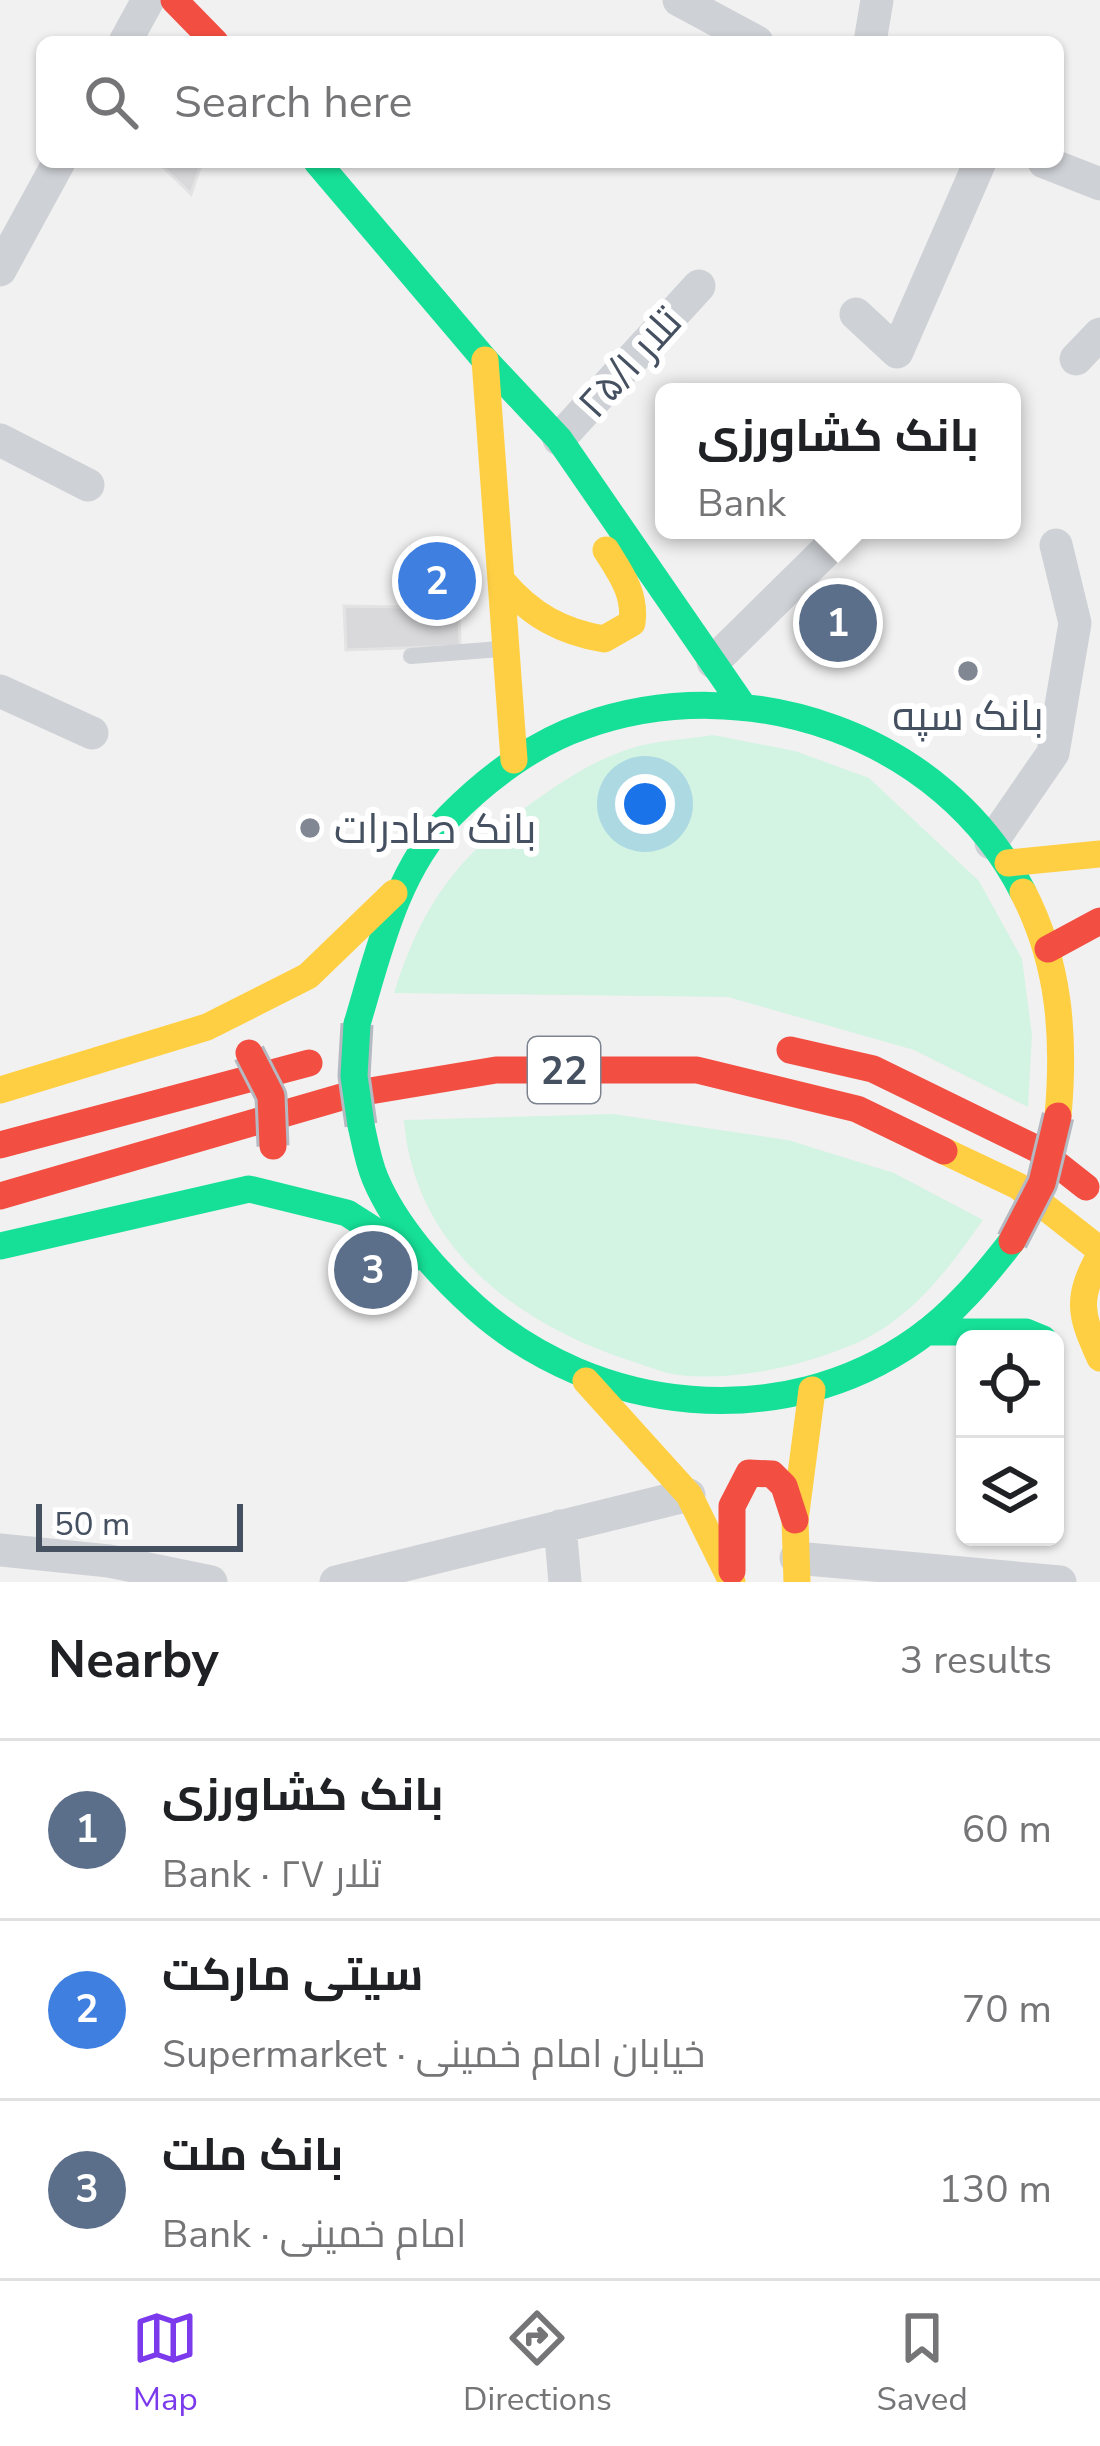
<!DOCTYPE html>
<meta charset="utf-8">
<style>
:root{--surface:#fff;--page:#f6f6f6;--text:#202124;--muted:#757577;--line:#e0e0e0;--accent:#7c3aed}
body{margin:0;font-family:"Nunito Sans",Cairo,sans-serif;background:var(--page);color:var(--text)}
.controls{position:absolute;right:36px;bottom:36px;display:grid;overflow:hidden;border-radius:18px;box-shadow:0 3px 9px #0004}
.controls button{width:108px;height:108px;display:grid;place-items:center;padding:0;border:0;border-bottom:3px solid var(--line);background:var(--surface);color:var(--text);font:60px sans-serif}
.scale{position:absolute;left:36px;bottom:30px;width:207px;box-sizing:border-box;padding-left:12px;border:6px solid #455060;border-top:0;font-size:33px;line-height:42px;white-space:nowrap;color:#455060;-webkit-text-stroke:9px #fff;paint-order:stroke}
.you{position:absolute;left:645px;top:804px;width:42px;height:42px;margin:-30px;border:9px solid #fff;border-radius:50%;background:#1a73e8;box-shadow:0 0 0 18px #1a73e833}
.badge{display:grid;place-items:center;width:78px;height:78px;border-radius:50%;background:var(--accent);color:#fff;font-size:39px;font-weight:700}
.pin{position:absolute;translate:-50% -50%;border:6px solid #fff;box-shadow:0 3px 12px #0006}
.popup{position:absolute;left:655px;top:383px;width:366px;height:156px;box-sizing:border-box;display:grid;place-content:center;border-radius:18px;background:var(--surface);filter:drop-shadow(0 3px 9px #0005);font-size:39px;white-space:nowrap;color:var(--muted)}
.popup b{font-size:45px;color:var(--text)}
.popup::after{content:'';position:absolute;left:50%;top:100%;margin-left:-24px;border:24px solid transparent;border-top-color:var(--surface)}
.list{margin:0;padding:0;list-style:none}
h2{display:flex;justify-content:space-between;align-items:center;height:156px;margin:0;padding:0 48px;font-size:51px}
h2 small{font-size:39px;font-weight:400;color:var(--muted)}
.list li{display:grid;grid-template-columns:78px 1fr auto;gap:36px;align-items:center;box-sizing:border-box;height:180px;padding:0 48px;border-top:3px solid var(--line)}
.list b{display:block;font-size:45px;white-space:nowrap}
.list p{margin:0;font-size:39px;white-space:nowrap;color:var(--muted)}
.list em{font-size:39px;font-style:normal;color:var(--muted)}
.icon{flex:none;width:66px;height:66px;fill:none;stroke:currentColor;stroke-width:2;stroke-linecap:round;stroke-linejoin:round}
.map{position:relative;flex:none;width:1100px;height:1582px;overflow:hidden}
.search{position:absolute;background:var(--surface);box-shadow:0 3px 9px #0004;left:36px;right:36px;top:36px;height:132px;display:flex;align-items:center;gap:30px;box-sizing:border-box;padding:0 42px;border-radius:18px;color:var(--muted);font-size:45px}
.sheet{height:696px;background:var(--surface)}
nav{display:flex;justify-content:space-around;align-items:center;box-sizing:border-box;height:168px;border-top:3px solid var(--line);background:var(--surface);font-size:33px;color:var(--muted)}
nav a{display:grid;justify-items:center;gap:6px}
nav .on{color:var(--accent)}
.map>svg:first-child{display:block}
</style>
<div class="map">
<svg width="1100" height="1582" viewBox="0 0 1100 1582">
<rect width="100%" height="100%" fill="#f2f1f1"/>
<path fill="#d3f3e3" d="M713,735l82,16 74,27 110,103 43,78 10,76 -4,72 -114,-57 -186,-53 -334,-4c28,-89 64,-137 139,-191 34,-24 66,-45 106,-56 24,-6 50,-7 74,-11z
M613,1114l175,26 106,33 89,47c-36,51 -73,101 -131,125 -53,22 -123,38 -180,29 -15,-3 -30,-10 -44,-14 -112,-37 -214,-113 -224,-240z"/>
<path fill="#d9d9db" stroke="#e3e3e4" stroke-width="3" d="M158,162h44l-11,32z
M344,606l115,2 1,38 -114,4z"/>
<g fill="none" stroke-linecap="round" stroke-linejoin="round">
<path stroke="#ced1d5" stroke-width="16" d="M411,656l89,-7"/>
<path stroke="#ced1d5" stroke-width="33" d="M679,0l78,42
M125,42l23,-42
M870,42l7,-42
M1044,162l56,22
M0,270l59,-108
M856,314l41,38 83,-190
M1076,359l24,-25
M559,439l140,-153
M0,440l88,45
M713,662l134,-132
M0,691l92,42
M991,843l62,-90 22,-130 -19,-78
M560,1526l5,56
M0,1550l109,11 102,21
M796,1558l264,24
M336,1582l353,-87"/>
<path stroke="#16e098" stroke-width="27" d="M317,162l168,198 74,79 182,264
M357,1024c21,-70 39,-153 92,-207 37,-38 85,-74 135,-91 162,-58 360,9 439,166
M361,1125c4,18 7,36 14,53 20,48 63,96 101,130 120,106 306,127 441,31 37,-26 67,-62 95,-98
M0,1246l249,-57 98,24 69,44
M926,1332h100l17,7"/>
<path stroke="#ffcf43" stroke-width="27" d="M485,360l29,400
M503,582c28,33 59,50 101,57l28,-16c4,-29 -11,-49 -26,-73
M1008,863l92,-9
M1023,892c37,72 42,145 35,224
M0,1090l207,-63 101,-51 86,-83
M944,1151l74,35 82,64
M1100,1255c-24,44 -20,59 0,103
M586,1381l103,114 43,87
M797,1582l-2,-62 17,-130"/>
<path stroke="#f24e42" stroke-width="27" d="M174,0l41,42
M1048,949l52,-28
M790,1050l83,19 166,81 47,37
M0,1145l309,-82
M0,1196l352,-102 144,-24h201l160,39 87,42
M732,1571v-65l17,-33 23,1 12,12 11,34"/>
<defs>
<path id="fast-bridge" d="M357,1024l-3,52 7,49"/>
<path id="jam-bridge" d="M249,1053l22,43 2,50
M1012,1241l30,-58 16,-67"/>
</defs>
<use href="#fast-bridge" stroke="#b5b9c1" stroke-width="33" stroke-linecap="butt"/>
<use href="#jam-bridge" stroke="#b5b9c1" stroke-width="33" stroke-linecap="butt"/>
<use href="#fast-bridge" stroke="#16e098" stroke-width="27"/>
<use href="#jam-bridge" stroke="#f24e42" stroke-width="27"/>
</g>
<g fill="#828893" stroke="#fff" stroke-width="4.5">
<circle cx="968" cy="671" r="12"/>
<circle cx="310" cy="828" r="12"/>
</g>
<g text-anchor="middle" stroke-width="12" stroke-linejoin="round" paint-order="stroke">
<rect fill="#fff" stroke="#7d8490" stroke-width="3" x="528" y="1037" width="72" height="66" rx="9"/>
<g font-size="39" font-weight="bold" fill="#455060">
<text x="564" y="1084">22</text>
</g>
<g font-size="42" fill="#455060" stroke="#fff">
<text transform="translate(629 362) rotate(-48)" y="15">تلار ۲۵/۱</text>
</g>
<g font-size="42" fill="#455060" stroke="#fff">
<text x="968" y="730">بانک سپه</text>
<text x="334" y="843" text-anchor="start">بانک صادرات</text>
</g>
</g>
</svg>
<div class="controls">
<button><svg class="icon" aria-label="locate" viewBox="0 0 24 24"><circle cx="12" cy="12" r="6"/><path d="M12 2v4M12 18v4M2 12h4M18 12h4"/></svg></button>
<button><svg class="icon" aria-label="layers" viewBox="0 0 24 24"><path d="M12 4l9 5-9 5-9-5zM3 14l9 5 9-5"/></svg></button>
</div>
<div class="scale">50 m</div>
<div class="you"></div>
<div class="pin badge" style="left:838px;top:623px;background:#5c6f8a">1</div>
<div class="popup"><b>بانک کشاورزی</b>Bank</div>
<div class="pin badge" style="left:437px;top:581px;background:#3f7fe0">2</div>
<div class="pin badge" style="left:373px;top:1270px;background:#5c6f8a">3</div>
<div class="search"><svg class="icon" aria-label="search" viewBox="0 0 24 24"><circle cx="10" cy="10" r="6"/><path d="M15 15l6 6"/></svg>Search here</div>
</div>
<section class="sheet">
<h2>Nearby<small>3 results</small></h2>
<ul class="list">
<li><span class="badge" style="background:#5c6f8a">1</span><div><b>بانک کشاورزی</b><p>Bank · تلار ۲۷</p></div><em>60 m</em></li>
<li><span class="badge" style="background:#3f7fe0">2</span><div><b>سیتی مارکت</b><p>Supermarket · خیابان امام خمینی</p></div><em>70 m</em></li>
<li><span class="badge" style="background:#5c6f8a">3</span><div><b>بانک ملت</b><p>Bank · امام خمینی</p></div><em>130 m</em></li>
</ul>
</section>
<nav>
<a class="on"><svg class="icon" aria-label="map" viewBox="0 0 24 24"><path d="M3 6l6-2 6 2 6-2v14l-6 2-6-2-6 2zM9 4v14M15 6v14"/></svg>Map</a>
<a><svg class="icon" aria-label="directions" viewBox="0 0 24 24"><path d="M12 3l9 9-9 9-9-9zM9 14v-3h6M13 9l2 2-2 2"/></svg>Directions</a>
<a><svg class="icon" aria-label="saved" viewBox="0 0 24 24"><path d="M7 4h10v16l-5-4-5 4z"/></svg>Saved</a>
</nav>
